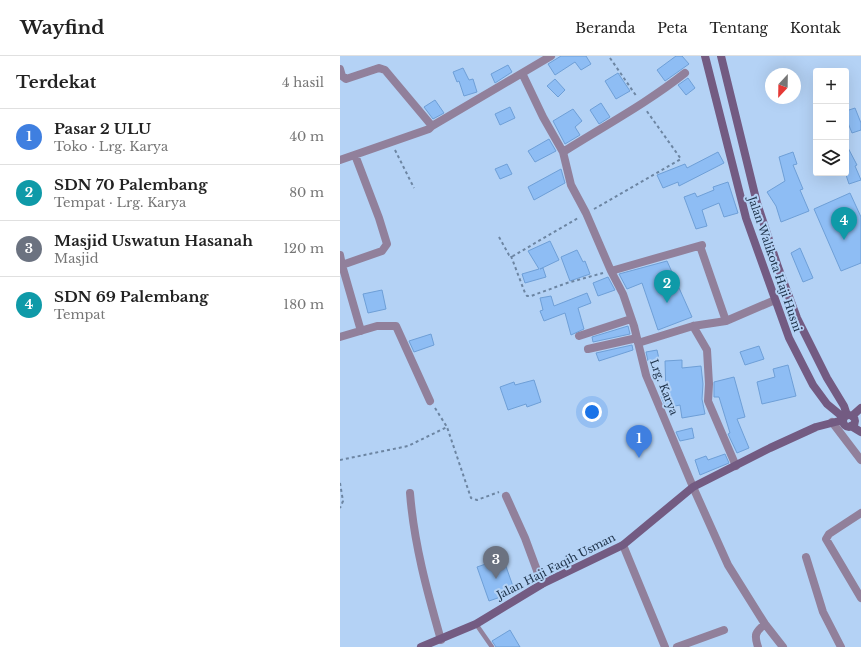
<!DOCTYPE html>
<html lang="id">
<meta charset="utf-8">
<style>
:root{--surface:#fff;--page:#f6f6f6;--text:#222;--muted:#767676;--line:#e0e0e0;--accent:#db2777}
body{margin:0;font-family:"Libre Baskerville",serif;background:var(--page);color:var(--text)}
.controls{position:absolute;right:12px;top:12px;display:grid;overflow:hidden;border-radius:4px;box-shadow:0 4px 16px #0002}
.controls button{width:36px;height:36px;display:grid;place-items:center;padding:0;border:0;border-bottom:1px solid var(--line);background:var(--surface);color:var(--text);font:20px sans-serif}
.compass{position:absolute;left:425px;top:12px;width:36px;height:36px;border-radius:50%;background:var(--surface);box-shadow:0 4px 16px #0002;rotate:202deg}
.you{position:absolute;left:252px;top:356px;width:14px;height:14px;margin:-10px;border:3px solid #fff;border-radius:50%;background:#1a73e8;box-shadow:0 0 0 6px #1a73e833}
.badge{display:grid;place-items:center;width:26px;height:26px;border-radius:50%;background:var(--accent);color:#fff;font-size:13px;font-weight:700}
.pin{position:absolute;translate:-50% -33px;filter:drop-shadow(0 1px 2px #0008)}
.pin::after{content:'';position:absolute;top:21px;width:14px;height:12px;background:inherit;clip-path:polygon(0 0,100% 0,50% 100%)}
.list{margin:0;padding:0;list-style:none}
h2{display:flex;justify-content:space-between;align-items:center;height:52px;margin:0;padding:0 16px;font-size:17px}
h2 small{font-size:13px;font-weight:400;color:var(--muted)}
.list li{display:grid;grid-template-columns:26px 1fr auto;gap:12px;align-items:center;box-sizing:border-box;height:56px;padding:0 16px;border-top:1px solid var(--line)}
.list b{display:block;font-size:15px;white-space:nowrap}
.list p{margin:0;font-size:13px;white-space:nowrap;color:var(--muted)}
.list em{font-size:13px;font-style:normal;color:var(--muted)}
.icon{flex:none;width:22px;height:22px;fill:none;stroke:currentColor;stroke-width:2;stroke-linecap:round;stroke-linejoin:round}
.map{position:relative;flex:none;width:521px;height:591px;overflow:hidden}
header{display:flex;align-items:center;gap:24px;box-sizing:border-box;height:56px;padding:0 20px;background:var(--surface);border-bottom:1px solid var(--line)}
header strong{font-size:19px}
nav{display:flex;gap:22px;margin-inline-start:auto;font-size:14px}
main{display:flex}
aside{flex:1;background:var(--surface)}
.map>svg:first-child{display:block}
</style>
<header>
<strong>Wayfind</strong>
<nav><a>Beranda</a><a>Peta</a><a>Tentang</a><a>Kontak</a></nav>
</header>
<main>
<aside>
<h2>Terdekat<small>4 hasil</small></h2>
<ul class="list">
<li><span class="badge" style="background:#3f7fe0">1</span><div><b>Pasar 2 ULU</b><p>Toko · Lrg. Karya</p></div><em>40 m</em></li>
<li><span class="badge" style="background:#0f9aa8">2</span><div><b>SDN 70 Palembang</b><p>Tempat · Lrg. Karya</p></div><em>80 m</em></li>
<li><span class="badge" style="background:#6b7280">3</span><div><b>Masjid Uswatun Hasanah</b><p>Masjid</p></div><em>120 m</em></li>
<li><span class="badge" style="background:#0f9aa8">4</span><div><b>SDN 69 Palembang</b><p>Tempat</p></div><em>180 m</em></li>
</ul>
</aside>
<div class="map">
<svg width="521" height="591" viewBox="0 0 521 591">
<rect width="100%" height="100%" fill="#b4d2f5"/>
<path fill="#8ebdf4" stroke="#6e9fd7" d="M221,0h25l5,8 -10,6 -6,-8 -20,13 -7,-11z
M336,0h6l7,8 -24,17 -8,-11z
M168,9l4,7 -17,11 -4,-9z
M123,12l6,12 4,-1 4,13 -13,4 -5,-15 -2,1 -4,-10z
M278,17l12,18 -14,8 -11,-18z
M348,22l7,10 -9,7 -8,-10z
M215,23l10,11 -7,7 -11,-11z
M95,44l9,13 -11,6 -9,-12z
M261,47l9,14 -11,7 -9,-14z
M170,51l5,11 -15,7 -5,-11z
M515,52l6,15v7l-9,3 -6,-15v-7z
M233,53l9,12 -7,6 5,8 -15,9 -12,-23z
M209,83l7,12 -21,11 -7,-11z
M506,88l11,21 -2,1 6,14 -12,4 -3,-9z
M378,96l6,11 -45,23 -1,-4 -15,6 -6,-13 28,-11 2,4z
M453,96l4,12 -4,1 10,24 -3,1 9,21 -28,11 -5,-16 -9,-14 18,-11 -6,-24z
M167,108l5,10 -12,5 -5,-10z
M221,113l4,14 -31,17 -6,-13z
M388,126l10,31 -14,4 -5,-14 -17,7 5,16 -11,3 -12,-32 11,-4 2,4 17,-7 -1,-3z
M510,137l11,24v46l-20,8 -27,-62z
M210,185l9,19 -19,9 3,-1 3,9 -21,6 -3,-9 17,-5 -11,-18z
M460,192l13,30 -10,4 -12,-29z
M237,194l6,12 2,-1 5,13 -20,7 -9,-24z
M327,205l25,56 -34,13 -16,-47 -15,6 -8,-15z
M268,221l7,13 -17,6 -5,-13z
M42,234l4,19 -18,4 -5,-19z
M247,237l4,10 -13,5 6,21 -13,6 -6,-22 -21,8 -4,-10 3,-1 -3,-12 11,-2 3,10z
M288,270l2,8 -37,8 -1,-5z
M91,278l3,11 -20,7 -5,-11z
M292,289l1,5 -34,11 -3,-8z
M419,290l5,13 -19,6 -5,-13z
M317,294l2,9 -11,2 -2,-9z
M342,304v8l19,-2 2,18 -1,15 3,15 -23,4 -2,-13 -14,3 -5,-12 5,-1 -1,-34z
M448,309l8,31 -34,8 -5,-22 18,-5 -2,-8z
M394,321l11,40 -8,2 12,29 -12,5 -9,-19 2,-1 -11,-36h-5v-15z
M194,324l7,22 -14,5 -1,-3 -18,6 -8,-23 14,-5 1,3z
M352,372l2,10 -14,3 -4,-9z
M385,398l4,9 -29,12 -5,-15 11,-4 2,4z
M163,502l12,34 -26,9 -12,-34z
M170,574l10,17h-24l-4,-6z"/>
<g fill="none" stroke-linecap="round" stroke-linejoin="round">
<path stroke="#6c85a2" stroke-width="2" stroke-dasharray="3 3" stroke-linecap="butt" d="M270,2l27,39
M55,94l19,38
M254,153l87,-50 -35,-49
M159,181l10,18 4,1 65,-38
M171,200l14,37 2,3h4l36,-13 36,-10
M95,352l12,19
M0,404l68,-14 39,-19 24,71 6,2 22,-8
M0,427l3,18 -3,7"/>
<path stroke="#91809b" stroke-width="4.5" d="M136,568l16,23"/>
<path stroke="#91809b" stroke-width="8" d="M0,13l2,7 4,3 33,-11 6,2 47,56 -3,3 -89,31
M182,17l21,44 20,35
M92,70l119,-70
M15,99l24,63 8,26 -5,7 -40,14 19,66
M362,189l-91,26 12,23 11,32 12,49 47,112 35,78 37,59 18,23
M360,190l26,75
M0,199l2,10
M271,215l-25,-58 -15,-28 -8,-33c41,-26 84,-49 122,-79
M353,270l14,24 2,34 -1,17 28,65
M239,280l52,-17
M0,281l37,-11h19l34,75
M298,287l55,-17 33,-5 49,-21
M248,293l49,-11
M492,366l29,38
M70,437c4,51 17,98 31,147
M166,440l19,42 17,46
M521,457l-32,21 -3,5 35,59
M283,489l42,102
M466,501l17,55 18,35
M337,591l47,-17
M418,591c-4,-12 -3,-15 7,-23"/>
<path stroke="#735b82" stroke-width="8" d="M365,0l41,162 43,120 24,47 14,19 17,14
M381,0l36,147 21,64 19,51 30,60 17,28 3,9
M503 365a6 6 0 1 1 12 0a6 6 0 1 1-12 0Z
M512,360l9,-8
M511,370l10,6
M81,591l55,-23 66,-40 81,-39 70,-58 77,-39 46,-21 27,-7"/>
</g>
<g text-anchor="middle" stroke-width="4" stroke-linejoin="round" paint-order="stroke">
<g font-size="11" fill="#1d3148" stroke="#b4d2f5">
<text transform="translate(435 208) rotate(71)" y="4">Jalan Walikota Haji Husni</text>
<text transform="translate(324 331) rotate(69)" y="4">Lrg. Karya</text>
<text transform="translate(216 510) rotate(-27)" y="4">Jalan Haji Faqih Usman</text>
</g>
</g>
</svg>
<div class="controls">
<button>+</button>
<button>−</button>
<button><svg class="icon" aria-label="layers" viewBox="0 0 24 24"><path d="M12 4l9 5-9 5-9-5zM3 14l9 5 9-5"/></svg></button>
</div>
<svg class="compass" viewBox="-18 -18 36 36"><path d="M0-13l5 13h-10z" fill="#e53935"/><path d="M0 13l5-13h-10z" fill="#767676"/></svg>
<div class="you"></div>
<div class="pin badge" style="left:299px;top:402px;background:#3f7fe0">1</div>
<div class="pin badge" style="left:327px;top:247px;background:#0f9aa8">2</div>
<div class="pin badge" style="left:156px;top:523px;background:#6b7280">3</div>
<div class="pin badge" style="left:504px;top:184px;background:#0f9aa8">4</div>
</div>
</main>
